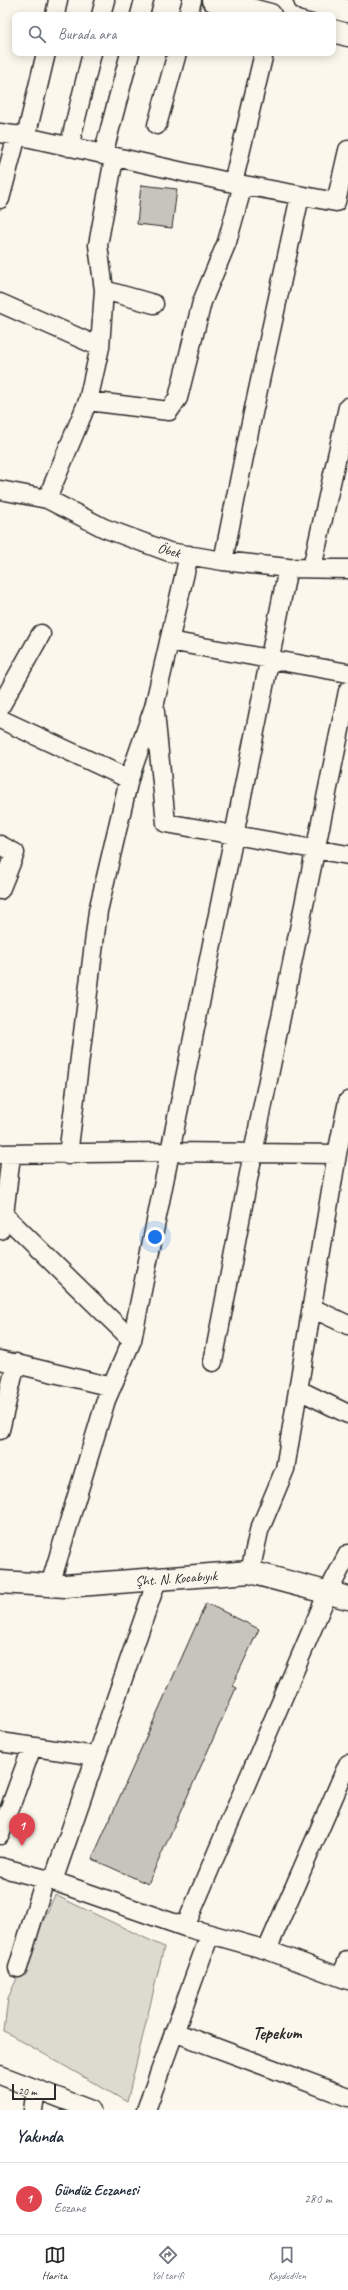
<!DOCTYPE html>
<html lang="tr">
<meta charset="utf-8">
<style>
:root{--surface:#fff;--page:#f2f2f3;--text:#1f2937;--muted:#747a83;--line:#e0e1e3;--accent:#2b2b2b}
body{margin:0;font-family:Caveat,sans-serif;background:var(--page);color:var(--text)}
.scale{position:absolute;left:12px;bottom:10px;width:44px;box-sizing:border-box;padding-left:4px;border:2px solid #2b2b2b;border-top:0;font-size:11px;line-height:14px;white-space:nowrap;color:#2b2b2b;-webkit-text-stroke:3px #fbf7ec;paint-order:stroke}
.you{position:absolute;left:155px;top:1237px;width:14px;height:14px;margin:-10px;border:3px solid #fff;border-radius:50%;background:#1a73e8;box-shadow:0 0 0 6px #1a73e833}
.badge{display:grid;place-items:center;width:26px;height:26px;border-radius:50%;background:var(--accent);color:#fff;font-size:13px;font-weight:700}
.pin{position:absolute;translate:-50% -33px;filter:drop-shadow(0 1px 2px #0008)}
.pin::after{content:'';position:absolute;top:21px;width:14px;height:12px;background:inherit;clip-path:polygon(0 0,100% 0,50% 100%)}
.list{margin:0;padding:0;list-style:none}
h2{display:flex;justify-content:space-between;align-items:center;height:52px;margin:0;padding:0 16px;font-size:17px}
h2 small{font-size:13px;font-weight:400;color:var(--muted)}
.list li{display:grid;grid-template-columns:26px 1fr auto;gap:12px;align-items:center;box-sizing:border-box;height:72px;padding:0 16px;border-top:1px solid var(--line)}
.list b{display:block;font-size:15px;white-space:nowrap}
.list p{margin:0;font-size:13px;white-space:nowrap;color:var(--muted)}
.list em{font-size:13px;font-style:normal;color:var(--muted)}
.icon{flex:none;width:22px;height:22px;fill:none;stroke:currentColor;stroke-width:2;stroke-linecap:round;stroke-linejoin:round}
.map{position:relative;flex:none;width:348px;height:2110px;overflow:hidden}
.search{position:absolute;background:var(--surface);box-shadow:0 2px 10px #0003;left:12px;right:12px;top:12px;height:44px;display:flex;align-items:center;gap:10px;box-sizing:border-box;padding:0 14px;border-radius:8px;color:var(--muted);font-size:15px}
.sheet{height:124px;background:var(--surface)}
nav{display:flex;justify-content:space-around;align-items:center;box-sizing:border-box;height:56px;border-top:1px solid var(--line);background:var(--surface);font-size:11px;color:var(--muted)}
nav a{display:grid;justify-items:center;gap:2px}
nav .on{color:var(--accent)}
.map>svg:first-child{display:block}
</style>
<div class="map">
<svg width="348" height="2110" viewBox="0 0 348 2110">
<rect width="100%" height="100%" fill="#fbf7ec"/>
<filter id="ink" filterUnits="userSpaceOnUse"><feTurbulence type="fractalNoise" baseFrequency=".025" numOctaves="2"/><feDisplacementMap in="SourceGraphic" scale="8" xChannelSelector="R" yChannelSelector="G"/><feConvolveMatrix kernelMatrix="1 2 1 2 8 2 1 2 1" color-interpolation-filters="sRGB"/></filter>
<g filter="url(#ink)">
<path fill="#dddad0" stroke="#84827e" d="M55,1895l109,52 -37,155 -123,-71 4,-33z"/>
<path fill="#c7c4bc" stroke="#2b2b2b" d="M141,185l36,4 -5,39 -35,-4z
M206,1603l53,26 -27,57 4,2 -88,196 -56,-25z"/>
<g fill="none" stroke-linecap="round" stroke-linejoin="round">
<defs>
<path id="street" d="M55,15l3,-15
M101,15l4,-15
M140,15l4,-15
M188,15l4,-15
M157,125l20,-72
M0,133l26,4 207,46 103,19 12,-52
M26,137l20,-84
M69,147l23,-94
M103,155l27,-102
M233,183l31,-130
M0,199l17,-64
M104,290l50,14
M0,303l100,44
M88,401l81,10 9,-13 24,-96 25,-60 16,-57
M0,490l47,9 57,29 65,24 54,9 65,7 60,1
M47,499l41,-98 12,-54 4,-57 -6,-45 16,-87
M223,561l27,-134 50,-231
M312,568l36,-161
M169,641l179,32
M0,707l41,-73
M155,712l11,111 182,32
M0,719l129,60
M0,845l15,8 -15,37
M0,1154l169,-2 168,2
M68,1155l30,-244 31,-132 25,-72 35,-152
M4,1215l128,125 156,-772
M0,1230l4,-15 7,-60
M312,1308l36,17
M0,1360l112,27
M213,1362l40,-209 95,-462
M299,1390l49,24
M0,1430l16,-67
M250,1572l9,-41 26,-62 52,-315 11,-53
M50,1585l56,-185 26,-60
M0,1742l96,14
M0,1835l32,-88
M0,1867l53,14 132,46 82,23 81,30
M53,1881l104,-301
M185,1927l143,-335 20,-38
M267,1950l81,-186
M18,1968l27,-89
M341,1977l7,-17
M174,2032l174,65
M0,2075l91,35
M33,2110l3,-21
M146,2110l64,-176"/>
<path id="secondary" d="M0,1582l65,4 185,-14 98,26"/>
<path id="primary" d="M213,0l57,15
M305,0l43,11
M333,31l15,4"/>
</defs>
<use href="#street" stroke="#2b2b2b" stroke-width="21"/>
<use href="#secondary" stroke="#2b2b2b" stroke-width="25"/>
<use href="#primary" stroke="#2b2b2b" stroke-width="25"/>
<use href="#street" stroke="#fbf7ec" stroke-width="18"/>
<use href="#secondary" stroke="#fbf7ec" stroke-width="22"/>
<use href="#primary" stroke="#fbf7ec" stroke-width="22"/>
</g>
</g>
<g text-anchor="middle" stroke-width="3" stroke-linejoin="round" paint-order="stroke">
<g font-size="14" fill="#2b2b2b" stroke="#fbf7ec">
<text transform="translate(169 550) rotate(15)" y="5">Öbek</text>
<text transform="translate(176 1578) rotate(-4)" y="5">Şht. N. Kocabıyık</text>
</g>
<g font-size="18" font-weight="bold" fill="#2b2b2b" stroke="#fbf7ec">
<text x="277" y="2039">Tepekum</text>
</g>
</g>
</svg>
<div class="scale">20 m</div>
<div class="you"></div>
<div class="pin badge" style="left:22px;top:1846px;background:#e0444e">1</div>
<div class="search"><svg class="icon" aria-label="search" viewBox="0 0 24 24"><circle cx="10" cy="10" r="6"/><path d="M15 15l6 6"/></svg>Burada ara</div>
</div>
<section class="sheet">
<h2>Yakında<small></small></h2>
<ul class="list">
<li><span class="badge" style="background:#e0444e">1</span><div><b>Gündüz Eczanesi</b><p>Eczane</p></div><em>280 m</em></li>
</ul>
</section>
<nav>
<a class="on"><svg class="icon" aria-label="map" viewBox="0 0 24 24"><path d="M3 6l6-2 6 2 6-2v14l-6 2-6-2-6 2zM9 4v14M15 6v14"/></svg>Harita</a>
<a><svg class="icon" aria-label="directions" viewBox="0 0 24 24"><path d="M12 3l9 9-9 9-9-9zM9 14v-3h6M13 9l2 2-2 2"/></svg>Yol tarifi</a>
<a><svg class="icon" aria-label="saved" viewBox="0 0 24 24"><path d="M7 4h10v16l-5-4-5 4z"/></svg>Kaydedilen</a>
</nav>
